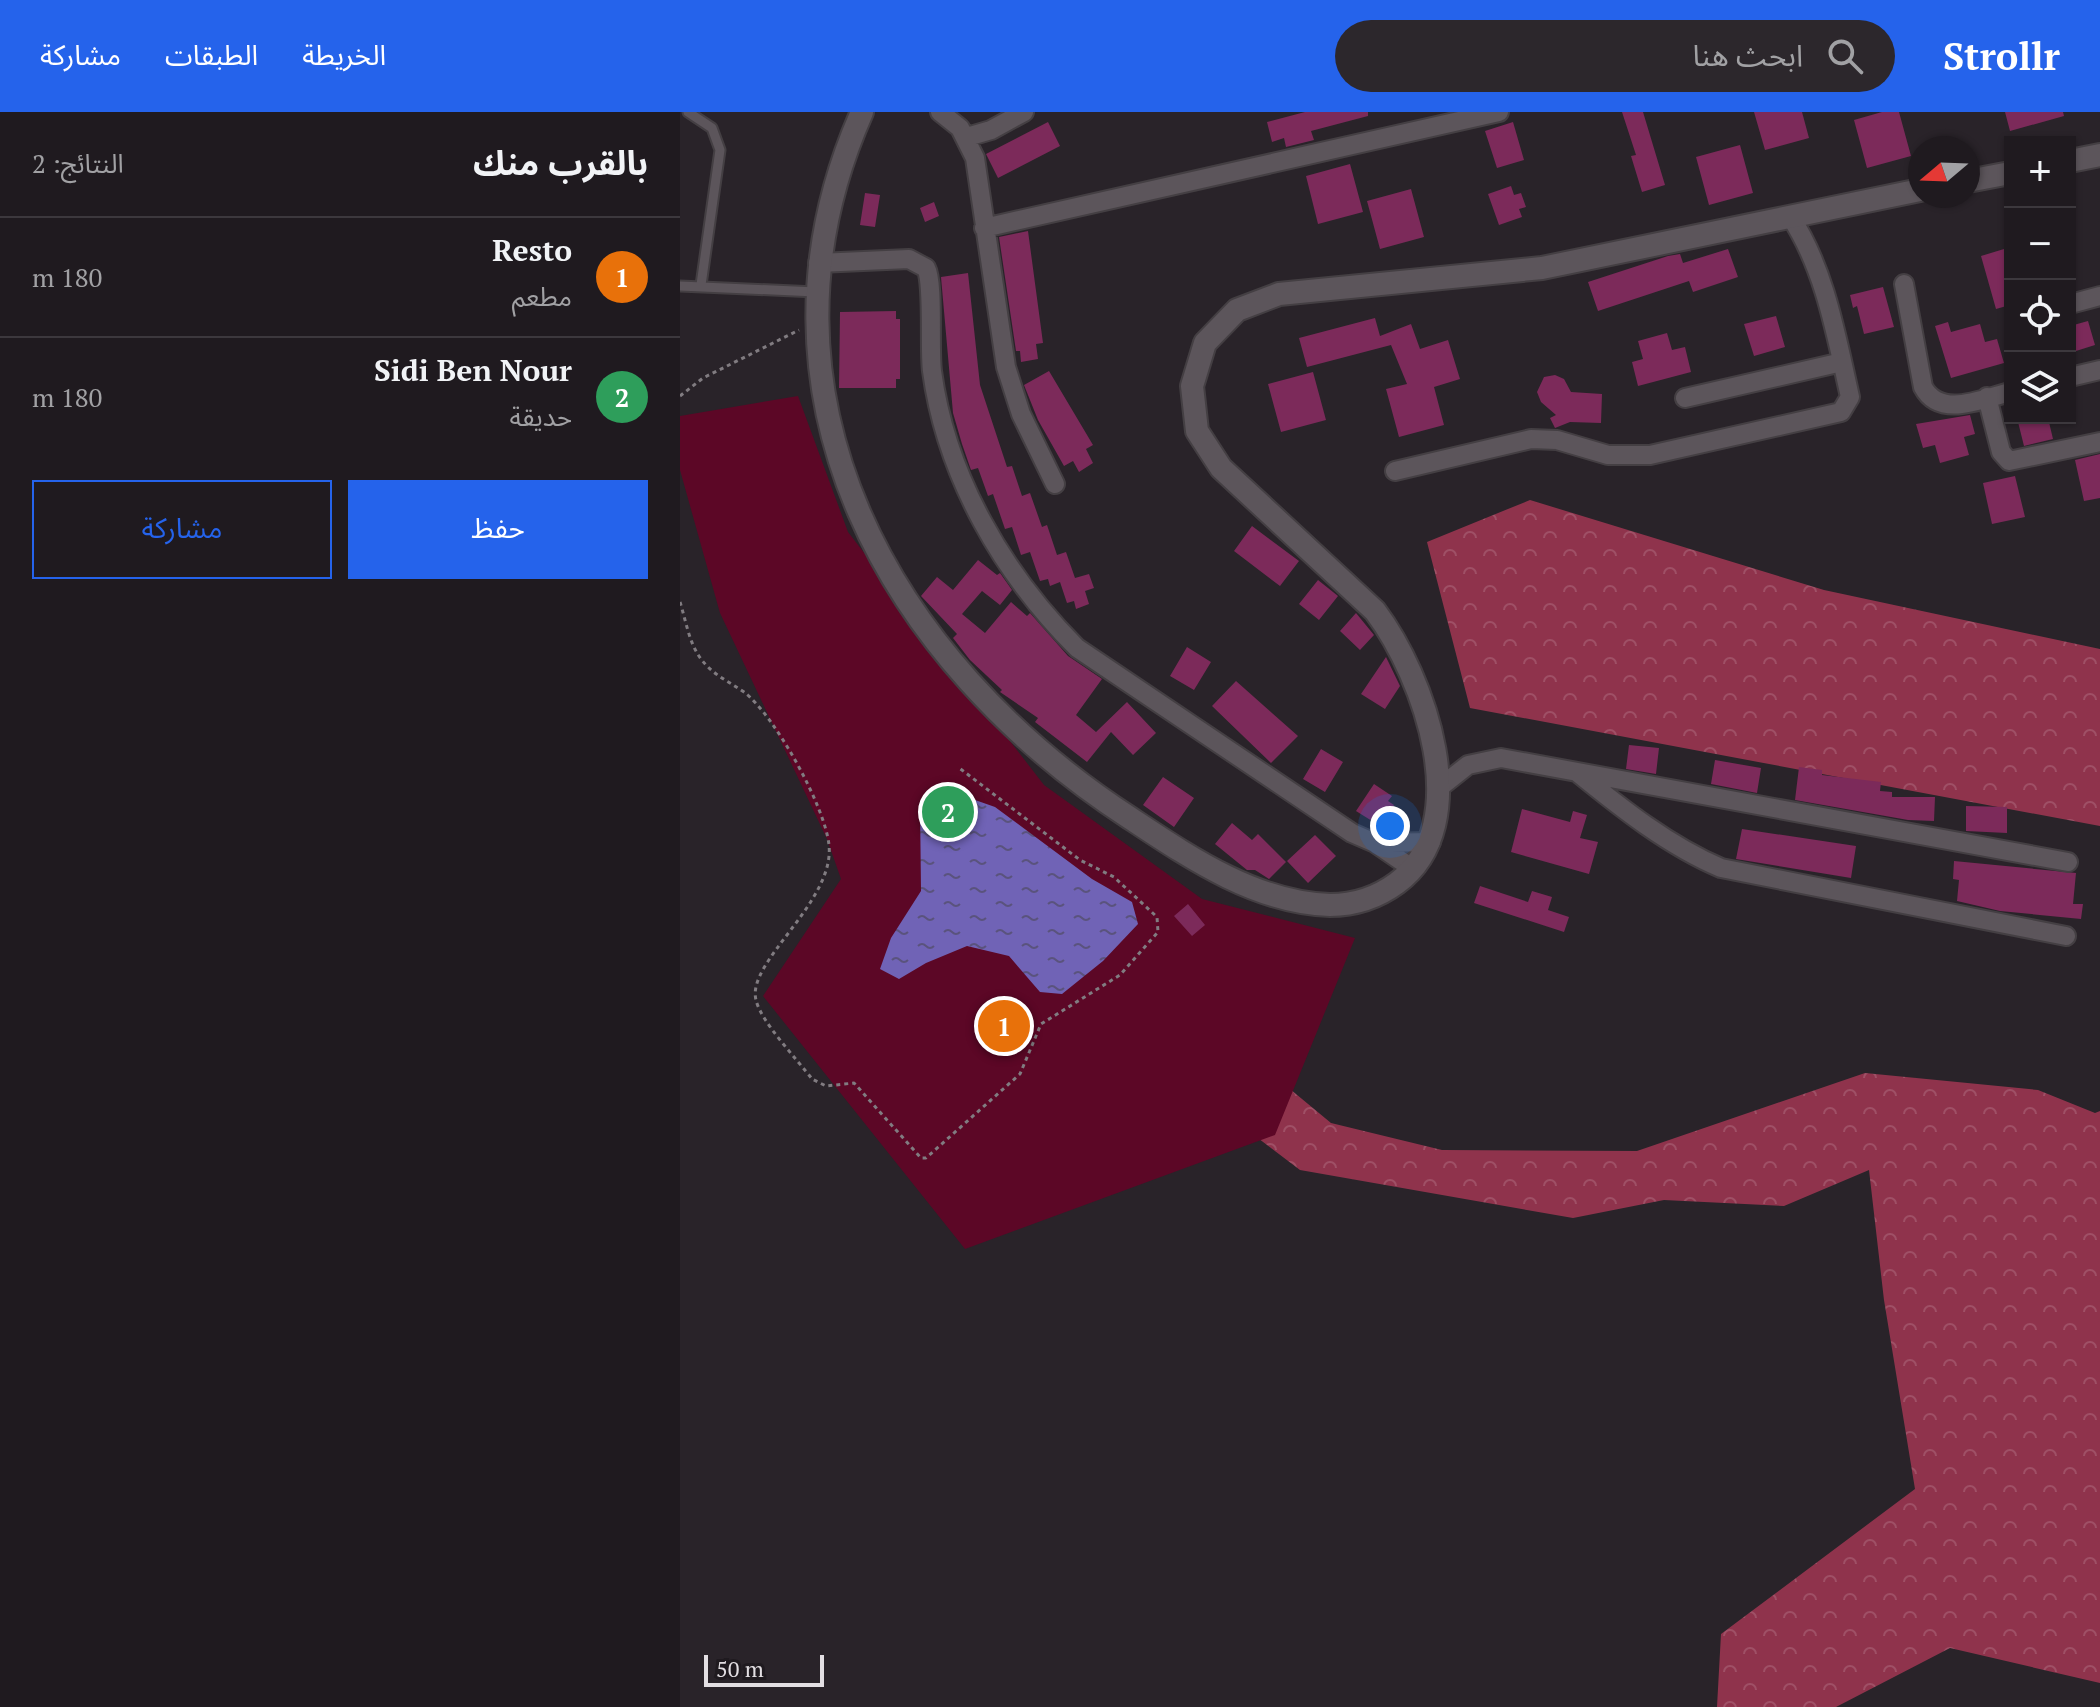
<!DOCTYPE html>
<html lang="ar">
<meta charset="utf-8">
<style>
:root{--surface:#1f1a1f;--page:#2c272c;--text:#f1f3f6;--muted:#a1a1a4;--line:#3c383d;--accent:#2563eb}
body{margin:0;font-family:"PT Serif","Noto Sans Arabic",serif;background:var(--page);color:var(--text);direction:rtl}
.controls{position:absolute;right:24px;top:24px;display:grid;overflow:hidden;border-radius:0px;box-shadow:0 2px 6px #0004}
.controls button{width:72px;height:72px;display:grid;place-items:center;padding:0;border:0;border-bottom:2px solid var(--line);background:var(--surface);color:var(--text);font:40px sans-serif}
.compass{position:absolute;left:1228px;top:24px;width:72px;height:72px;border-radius:50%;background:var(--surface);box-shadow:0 2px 6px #0004;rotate:251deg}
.scale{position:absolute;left:24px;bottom:20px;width:120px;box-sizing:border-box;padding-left:8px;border:4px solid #e3dfe3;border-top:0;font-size:22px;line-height:28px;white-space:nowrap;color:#e3dfe3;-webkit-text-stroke:6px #1f1a1f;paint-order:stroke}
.you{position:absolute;left:710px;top:714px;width:28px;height:28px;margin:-20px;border:6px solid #fff;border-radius:50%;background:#1a73e8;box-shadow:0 0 0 12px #1a73e833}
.badge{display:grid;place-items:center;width:52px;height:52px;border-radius:50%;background:var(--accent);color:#fff;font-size:26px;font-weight:700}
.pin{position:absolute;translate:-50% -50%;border:4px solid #fff;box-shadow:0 2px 8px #0006}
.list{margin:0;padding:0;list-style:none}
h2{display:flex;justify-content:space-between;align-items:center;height:104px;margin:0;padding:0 32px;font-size:34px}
h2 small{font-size:26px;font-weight:400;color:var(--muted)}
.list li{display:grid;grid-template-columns:52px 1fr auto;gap:24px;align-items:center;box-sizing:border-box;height:120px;padding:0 32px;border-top:2px solid var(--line)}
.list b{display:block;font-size:30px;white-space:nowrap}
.list p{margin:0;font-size:26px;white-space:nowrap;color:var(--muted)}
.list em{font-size:26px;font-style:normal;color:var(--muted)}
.actions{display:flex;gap:16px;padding:24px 32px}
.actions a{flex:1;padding:18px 0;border:2px solid var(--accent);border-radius:0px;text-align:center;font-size:28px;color:var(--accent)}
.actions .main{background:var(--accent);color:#fff}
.icon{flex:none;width:44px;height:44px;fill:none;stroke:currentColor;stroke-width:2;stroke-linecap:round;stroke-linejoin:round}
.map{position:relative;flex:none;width:1420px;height:1595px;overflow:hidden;direction:ltr}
header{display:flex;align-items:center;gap:48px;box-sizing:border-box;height:112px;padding:0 40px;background:var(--accent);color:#fff}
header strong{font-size:38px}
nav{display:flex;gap:44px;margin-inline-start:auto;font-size:28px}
.search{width:560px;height:72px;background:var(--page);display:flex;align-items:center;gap:20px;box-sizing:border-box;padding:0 28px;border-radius:44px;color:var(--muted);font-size:30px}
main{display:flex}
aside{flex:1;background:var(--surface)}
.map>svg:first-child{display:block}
</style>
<header>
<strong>Strollr</strong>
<div class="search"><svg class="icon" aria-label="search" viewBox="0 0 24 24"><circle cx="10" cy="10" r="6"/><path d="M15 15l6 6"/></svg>ابحث هنا</div>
<nav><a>الخريطة</a><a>الطبقات</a><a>مشاركة</a></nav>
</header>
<main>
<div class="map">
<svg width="1420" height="1595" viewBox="0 0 1420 1595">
<defs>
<pattern id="forest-crowns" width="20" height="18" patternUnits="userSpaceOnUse" patternTransform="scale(2)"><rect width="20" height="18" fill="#8f334c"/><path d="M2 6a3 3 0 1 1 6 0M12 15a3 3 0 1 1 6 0" fill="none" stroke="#9f5066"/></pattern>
<pattern id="water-ripples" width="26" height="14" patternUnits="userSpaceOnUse" patternTransform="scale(2)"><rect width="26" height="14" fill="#7063b6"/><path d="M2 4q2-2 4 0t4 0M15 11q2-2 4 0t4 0" fill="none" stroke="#5a537d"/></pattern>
</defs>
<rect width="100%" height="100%" fill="#292329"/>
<path fill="url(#forest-crowns)" d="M850,388l294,90 276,59v177l-630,-118 -43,-166z
M471,862l180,149 111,27 195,1 228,-78 173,17 57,23 5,-2v572l-150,-35 -114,59h-119l4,-73 194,-145 -31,-189 -15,-130 -85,36 -120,-6 -91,18 -273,-48 -124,-94z"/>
<path fill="#5c0726" d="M118,284l50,136 196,253 158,114 153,39 -80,197 -310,114 -202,-253 78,-117 -14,-40 -107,-226 -40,-143v-54z"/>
<path fill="url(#water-ripples)" d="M258,675l57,20 97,72 40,23 6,22 -35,37 -41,33 -22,-2 -31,-36 -42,-10 -41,17 -27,16 -19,-10 11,-31 30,-47 -1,-88z"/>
<path fill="#7c2a5a" d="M625,0h63v4l-57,15 3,9 -28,7 -2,-9 -12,4 -5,-20z
M942,0h21l22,73 -23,7 -11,-36 5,-1z
M1074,0h48l7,26 -44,12z
M1202,0h17l12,44 -44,12 -13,-48z
M1325,0h58l1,4 -54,15z
M368,10l12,24 -62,32 -12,-24z
M833,10l11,38 -27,8 -12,-37z
M1060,33l13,48 -44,12 -13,-48z
M670,52l13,48 -45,12 -12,-48z
M831,74l3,9 7,-2 5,14 -7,2 3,8 -23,8 -11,-31z
M731,77l13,48 -44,12 -13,-48z
M185,81l15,2 -5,32 -15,-2z
M254,90l5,14 -14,6 -5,-14z
M348,119l15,112 -7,1 2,15 -17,3 -1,-11h-4l-17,-114z
M1048,137l10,28 -45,15 -4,-11 -91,30 -10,-29 80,-26 12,-2 3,9z
M1324,137l6,11v45l-14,4 -15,-53z
M288,161l12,112 27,82 5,-1 10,30 8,-3 12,34 5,-2 10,30 9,-3 9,26 14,-4 5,14 -9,3 4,13 -13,5 -2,-8 -7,2 -7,-21 -10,4 -2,-7 -8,2 -10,-29 -9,3 -9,-28 -7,2 -12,-35 -5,2 -10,-28 -7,2 -9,-26 -9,-31 -12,-136z
M1203,175l11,40 -30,7 -7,-28 -4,2 -3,-13z
M216,199v8h4v60h-4v9h-57l1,-76z
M1096,204l9,31 -31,9 -10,-32z
M695,206l5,18 31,-12 9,25 28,-9 12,39 -26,8 10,38 -45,12 -13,-48 21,-5 -16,-39 -84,22 -8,-29z
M1408,209l7,24 -19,6 -3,-9 -3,1v-17z
M1268,210l3,10 29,-8 5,18 12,-3 7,24 -53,15 -16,-52z
M987,221l5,17 13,-3 6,25 -53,14 -6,-24 11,-3 -5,-18z
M369,259l44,74 -7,4 7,14 -14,9 -6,-11 -9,5 -26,-46 -14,-35z
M633,260l13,48 -45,12 -13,-48z
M875,263l9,4 7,13 31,2 -1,29 -31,-1 -15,6 -5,-10 6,-3 -15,-13 -4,-10 7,-15z
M1290,303l5,19 -11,3 5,18 -29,8 -5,-18 -12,3 -7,-24z
M1337,306h31l5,21 -29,7z
M1420,342v44l-16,3 -9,-41z
M1335,364l10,41 -33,7 -9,-41z
M572,414l47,35 -19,25 -46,-35z
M298,448l19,15 3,-2 12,17 -12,15 -18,-14 -20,23 23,19 26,-31 16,14 3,-3 38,43 34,23 -26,36 20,17 31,-30 29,31 -23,22 -22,-23 -24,30 -52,-40 3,-4 -38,-26 2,-2 -32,-30 -17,-22 4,-4 -36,-38 16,-19 16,13z
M638,468l20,16 -19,24 -20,-16z
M676,501l18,22 -14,15 -20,-19z
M507,535l24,15 -17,28 -24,-14z
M706,545l14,29 -15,23 -24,-15z
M556,569l62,55 -27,27 -59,-57z
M949,633l30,3 -3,26 -30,-5z
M641,637l22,13 -18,30 -22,-13z
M1035,648l46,8 -4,25 -46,-9z
M1119,655l23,3v5l59,7 -1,9 12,1v5h43l-1,24 -26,-1 -113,-20z
M483,665l31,21 -20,29 -31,-22z
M694,672l18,12 -4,5 6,4 -14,21 -24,-15z
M1286,694l41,1v26l-41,-2z
M842,697l48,13 3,-11 14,4 -7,23 18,4 -9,32 -78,-22z
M552,711l20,17 6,-6 28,28 -17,17 -14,-9h-8l-32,-26z
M1062,717l114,17 -5,32 -115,-19z
M635,723l21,21 -28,27 -21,-22z
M1274,749l122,12 -3,31h10l-2,15 -81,-8 -43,-10 2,-21 -6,-1z
M800,774l48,16 4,-11 20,6 -4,13 21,7 -5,15 -90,-29z
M508,792l17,21 -13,11 -18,-20z"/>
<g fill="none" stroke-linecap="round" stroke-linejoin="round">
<defs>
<path id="service" d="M8,0l24,16 8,22 -19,135
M0,174l136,6"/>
<path id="minor" d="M260,0l20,16 15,30 31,209 15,47 34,70
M287,25l24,-7 33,-18
M304,116l515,-116
M138,151l91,-4 17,9c8,15 3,79 6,103 14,105 71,203 145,277l275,185 23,10 38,26
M1224,172l19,103c17,32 59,12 87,5
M1394,191l26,-7
M1390,265l30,-7
M1307,285l14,55 8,9 91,-19
M1005,286l157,-36
M715,359l136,-32 26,1 51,15h42l191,-43 9,-15c-14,-62 -25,-128 -60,-181
M898,661c43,35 91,73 143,95l345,68
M759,676l29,-23 33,-7 567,104
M698,731l53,-1"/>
<path id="tertiary" d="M182,0c-125,282 28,550 268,706 59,39 126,85 200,87 24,0 48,-8 67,-22 80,-59 27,-207 -22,-272l-154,-143 -24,-37 -5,-45 13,-43 32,-33 42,-16 263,-26 378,-78
M1390,49l30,-6
M1288,69l42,-8"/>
</defs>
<use href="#service" stroke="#443f43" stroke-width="13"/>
<use href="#minor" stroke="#443f43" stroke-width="22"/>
<use href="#tertiary" stroke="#443f43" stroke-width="26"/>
<path stroke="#817c81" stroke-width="3" stroke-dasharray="4 4" stroke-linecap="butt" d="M0,284l23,-18 96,-48
M0,490c6,19 9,41 21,57 12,16 27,22 43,33 31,24 81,114 85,153 6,57 -83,117 -73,155 5,22 41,59 56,79l14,7 28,-3 67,75h5l94,-84 21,-50 79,-49 38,-43 -1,-15 -43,-40 -34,-17 -122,-93"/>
<use href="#service" stroke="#5c555b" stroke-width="9"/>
<use href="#minor" stroke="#5c555b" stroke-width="18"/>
<use href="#tertiary" stroke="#5c555b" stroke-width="22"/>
</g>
</svg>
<div class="controls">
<button>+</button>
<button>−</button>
<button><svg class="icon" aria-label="locate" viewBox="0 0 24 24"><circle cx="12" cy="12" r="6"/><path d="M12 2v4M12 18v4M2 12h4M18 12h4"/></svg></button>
<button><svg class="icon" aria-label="layers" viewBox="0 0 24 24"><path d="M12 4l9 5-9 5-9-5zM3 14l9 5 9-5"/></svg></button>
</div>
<svg class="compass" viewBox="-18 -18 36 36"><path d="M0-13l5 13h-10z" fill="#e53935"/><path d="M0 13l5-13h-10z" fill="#a1a1a4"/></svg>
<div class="scale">50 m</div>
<div class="you"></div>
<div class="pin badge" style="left:324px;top:914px;background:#e8710a">1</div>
<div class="pin badge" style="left:268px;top:700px;background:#2e9e5b">2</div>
</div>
<aside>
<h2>بالقرب منك<small>النتائج: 2</small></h2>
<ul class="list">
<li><span class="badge" style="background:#e8710a">1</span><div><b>Resto</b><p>مطعم</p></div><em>180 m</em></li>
<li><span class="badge" style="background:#2e9e5b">2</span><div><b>Sidi Ben Nour</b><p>حديقة</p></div><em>180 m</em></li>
</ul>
<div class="actions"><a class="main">حفظ</a><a>مشاركة</a></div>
</aside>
</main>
